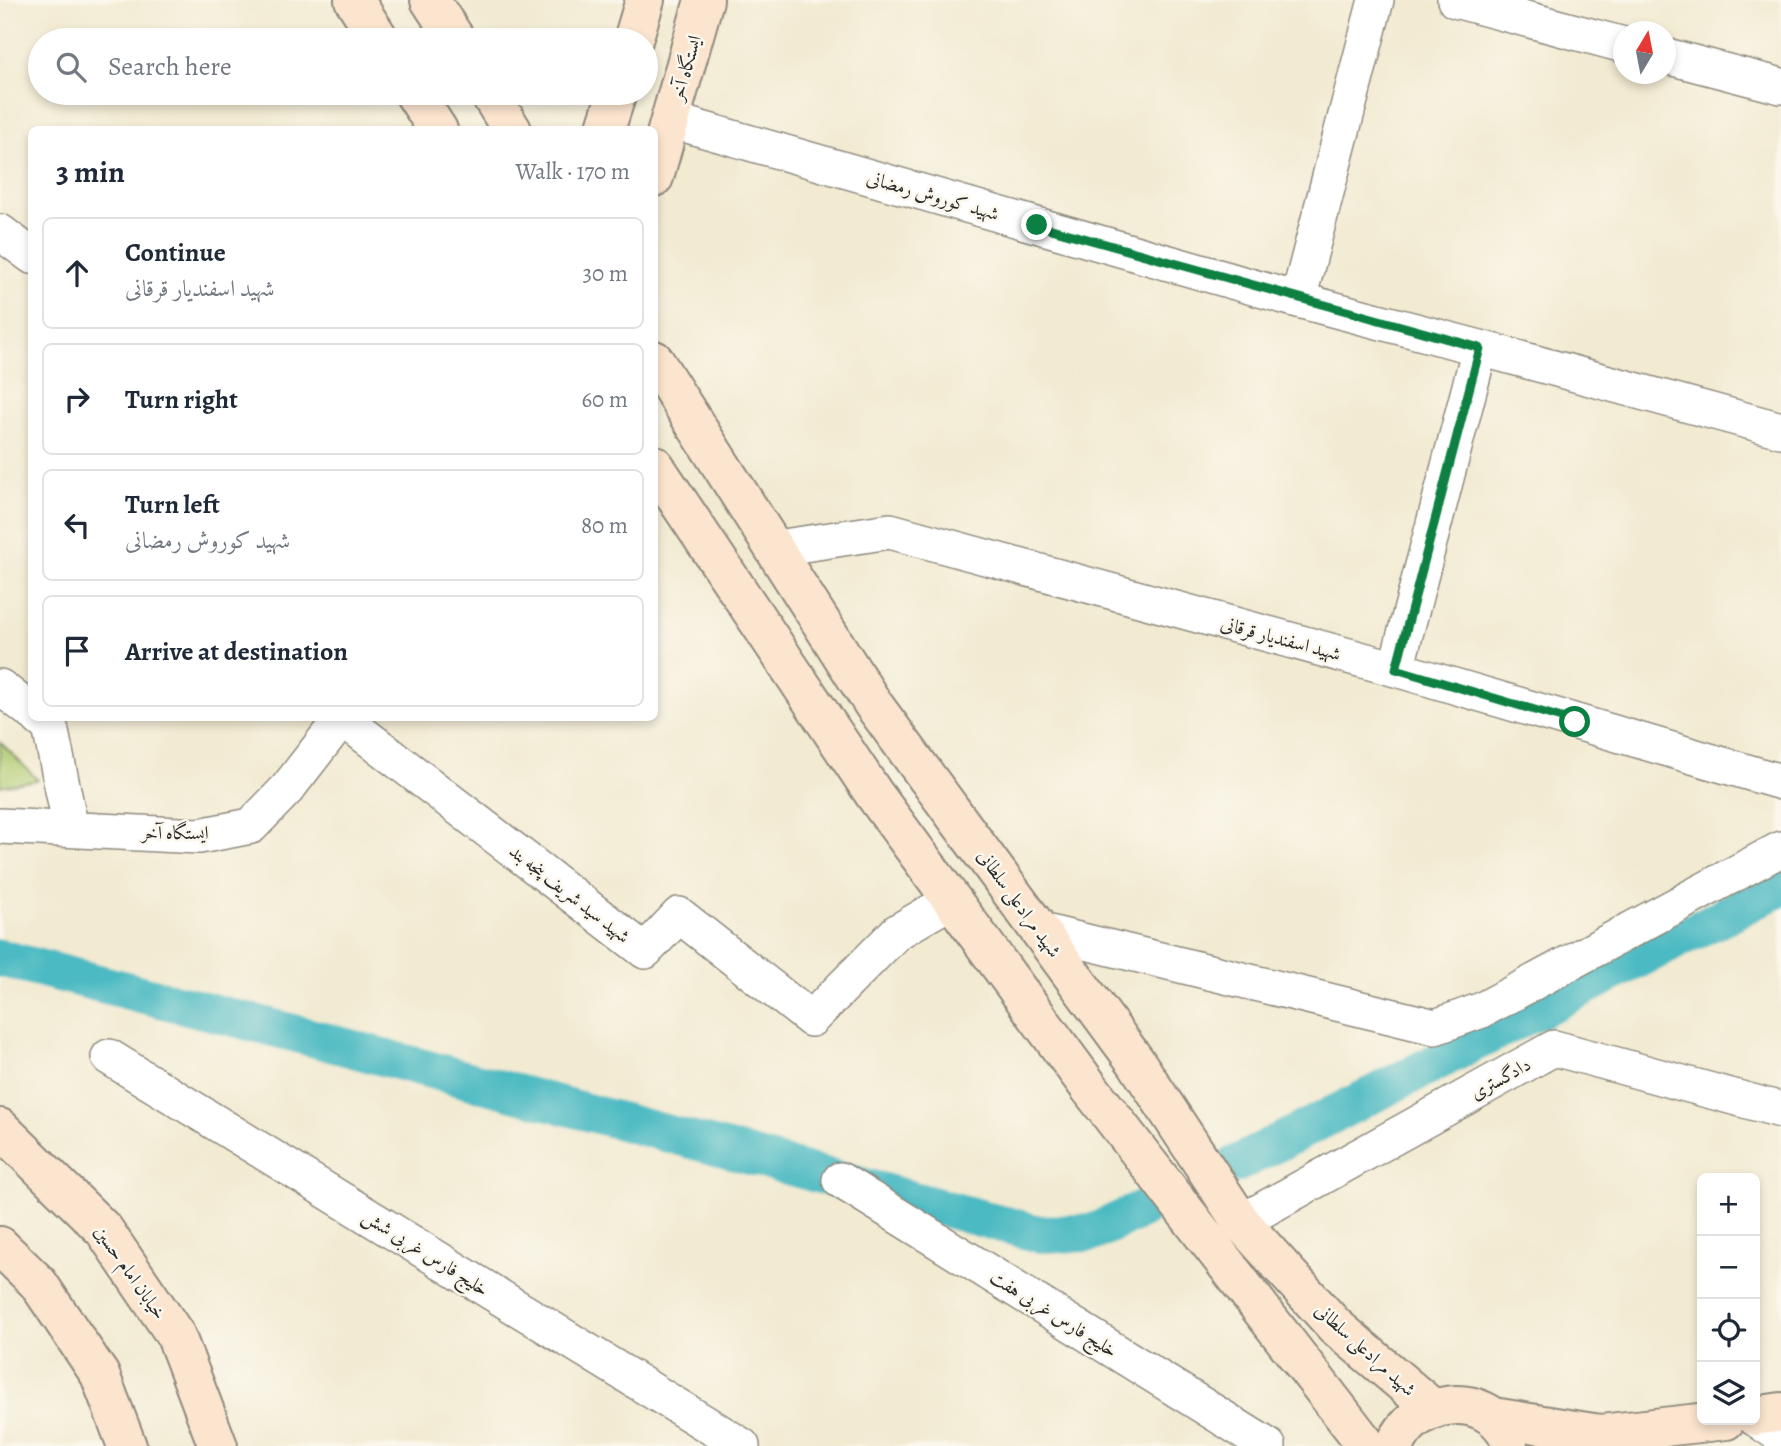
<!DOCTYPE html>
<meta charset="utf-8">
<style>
:root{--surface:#fff;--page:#f2f2f3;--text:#1f2937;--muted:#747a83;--line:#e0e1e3}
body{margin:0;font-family:Alegreya,Amiri,serif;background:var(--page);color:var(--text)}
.controls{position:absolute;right:21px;bottom:21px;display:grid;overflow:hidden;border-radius:10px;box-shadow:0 4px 10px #0003}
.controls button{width:63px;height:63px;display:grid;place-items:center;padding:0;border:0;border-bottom:2px solid var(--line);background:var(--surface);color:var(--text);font:35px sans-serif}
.compass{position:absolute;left:1613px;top:21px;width:63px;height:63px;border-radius:50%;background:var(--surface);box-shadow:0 4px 10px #0003;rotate:10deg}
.stop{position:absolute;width:21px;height:21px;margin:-16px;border:5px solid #0b8043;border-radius:50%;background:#fff}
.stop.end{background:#0b8043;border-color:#fff;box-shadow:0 2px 7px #0008}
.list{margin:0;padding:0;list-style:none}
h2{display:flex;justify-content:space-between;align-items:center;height:91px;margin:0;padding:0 28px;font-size:30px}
h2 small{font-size:23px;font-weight:400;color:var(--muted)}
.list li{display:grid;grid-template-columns:46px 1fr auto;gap:21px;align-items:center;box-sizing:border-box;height:112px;margin:0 14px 14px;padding:0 14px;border:2px solid var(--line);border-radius:10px}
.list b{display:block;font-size:26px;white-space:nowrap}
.list p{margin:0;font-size:23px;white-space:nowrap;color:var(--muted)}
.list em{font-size:23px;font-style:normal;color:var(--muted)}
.icon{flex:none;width:38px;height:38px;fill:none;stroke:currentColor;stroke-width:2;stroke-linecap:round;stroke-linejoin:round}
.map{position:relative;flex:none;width:1781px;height:1446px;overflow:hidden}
.search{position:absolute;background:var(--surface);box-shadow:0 4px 10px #0003;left:28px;top:28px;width:630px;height:77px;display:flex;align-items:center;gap:18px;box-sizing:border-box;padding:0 24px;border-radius:38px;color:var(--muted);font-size:26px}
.panel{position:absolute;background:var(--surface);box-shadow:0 4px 10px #0003;left:28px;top:126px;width:630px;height:595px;border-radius:10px}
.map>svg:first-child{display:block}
</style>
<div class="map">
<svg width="1781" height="1446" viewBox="0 0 1781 1446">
<rect width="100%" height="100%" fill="#fbf7ec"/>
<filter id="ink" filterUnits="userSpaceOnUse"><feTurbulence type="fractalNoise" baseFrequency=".0143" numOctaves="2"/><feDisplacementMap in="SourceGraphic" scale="14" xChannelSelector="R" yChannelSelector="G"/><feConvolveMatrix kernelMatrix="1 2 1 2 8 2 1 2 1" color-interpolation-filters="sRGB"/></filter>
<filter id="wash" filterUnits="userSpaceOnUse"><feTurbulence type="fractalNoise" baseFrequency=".00686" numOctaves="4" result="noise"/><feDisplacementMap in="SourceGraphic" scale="28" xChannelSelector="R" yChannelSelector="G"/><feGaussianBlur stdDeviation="1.57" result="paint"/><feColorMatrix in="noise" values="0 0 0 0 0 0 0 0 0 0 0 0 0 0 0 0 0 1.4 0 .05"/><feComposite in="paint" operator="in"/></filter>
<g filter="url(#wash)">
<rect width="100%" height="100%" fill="#f2ead1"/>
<path fill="#b1cc72" stroke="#6e7c4e" stroke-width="2" d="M0,742l38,38 -38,6z"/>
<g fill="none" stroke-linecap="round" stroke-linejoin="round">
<path stroke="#4bbac2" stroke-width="38" d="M0,958l305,78 734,198 53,-1 49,-23
M1236,1164l545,-277"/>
</g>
</g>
<g filter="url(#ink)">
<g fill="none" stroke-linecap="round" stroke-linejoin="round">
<defs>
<path id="street" d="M1455,0l169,45
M1666,56l115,30
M670,120l628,180 182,48
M0,232l32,24
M1298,300l78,-300
M777,548l113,-17 506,138 385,113
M1396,669l84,-321 301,82
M0,687l32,25
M39,718l11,9 21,102
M342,718l303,233 34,-36 132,104 86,-87 55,-32
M0,826l199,10 52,-10 36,-37 55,-71
M1041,931l394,96 47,-17 299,-161
M109,1057l633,389
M840,1180l428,266
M1241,1222l313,-174 227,62
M1755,1418l26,18"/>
<path id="secondary" d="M354,0l26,40
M430,0l26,40
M633,40l12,-40
M414,93l24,37
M489,93l23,37
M605,130l12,-37
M654,177l50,-177
M654,360l219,344 263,358 105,160 94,104 97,82
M654,465l220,329 215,293 278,359
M0,1128l104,102 72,106 42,110
M0,1246l38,37 62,92 27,71
M1755,1416l26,-4
M1493,1417l107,17 126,-14
M1395,1446c18,-47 90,-58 114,-9"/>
</defs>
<use href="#street" stroke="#8e8a7e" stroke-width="38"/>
<use href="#secondary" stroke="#8e8a7e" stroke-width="42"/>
<use href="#street" stroke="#fff" stroke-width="35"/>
<use href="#secondary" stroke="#fce5cf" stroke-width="38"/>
</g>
</g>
<g fill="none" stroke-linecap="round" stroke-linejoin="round" filter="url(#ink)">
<path stroke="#0b8043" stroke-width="9" d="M1037,225l443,123 -84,321 179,53"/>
</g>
<g text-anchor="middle" stroke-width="5" stroke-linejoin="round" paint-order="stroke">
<g font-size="19" fill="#2b2b2b" stroke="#fbf7ec">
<text transform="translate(685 68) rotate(-74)" y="7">ایستگاه آخر</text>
<text transform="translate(933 195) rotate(16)" y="7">شهید کوروش رمضانی</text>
<text transform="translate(1281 638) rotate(15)" y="7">شهید اسفندیار قرقانی</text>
<text x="175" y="839">ایستگاه آخر</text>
<text transform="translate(570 893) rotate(38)" y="7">شهید سید شریف پنجه بند</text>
<text transform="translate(1020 903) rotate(54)" y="7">شهید مرادعلی سلطانی</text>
<text transform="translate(1500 1078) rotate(-29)" y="7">دادگستری</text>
<text transform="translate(426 1252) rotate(32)" y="7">خلیج فارس غربی شش</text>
<text transform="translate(131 1272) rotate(55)" y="7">خیابان امام حسین</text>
<text transform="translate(1054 1313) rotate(32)" y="7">خلیج فارس غربی هفت</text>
<text transform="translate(1366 1349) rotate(42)" y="7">شهید مرادعلی سلطانی</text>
</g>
</g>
</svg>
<div class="controls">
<button>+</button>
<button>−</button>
<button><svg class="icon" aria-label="locate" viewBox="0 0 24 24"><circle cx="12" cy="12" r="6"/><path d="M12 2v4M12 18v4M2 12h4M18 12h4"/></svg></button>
<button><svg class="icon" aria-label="layers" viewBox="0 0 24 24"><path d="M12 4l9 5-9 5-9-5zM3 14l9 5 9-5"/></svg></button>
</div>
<svg class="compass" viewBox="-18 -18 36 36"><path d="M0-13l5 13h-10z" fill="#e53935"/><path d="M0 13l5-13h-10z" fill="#747a83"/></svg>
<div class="stop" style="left:1575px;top:722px"></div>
<div class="stop end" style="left:1037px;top:225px"></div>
<div class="search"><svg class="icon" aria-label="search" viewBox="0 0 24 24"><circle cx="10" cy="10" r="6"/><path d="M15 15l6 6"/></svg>Search here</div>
<section class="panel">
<h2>3 min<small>Walk · 170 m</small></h2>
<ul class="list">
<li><svg class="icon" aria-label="ahead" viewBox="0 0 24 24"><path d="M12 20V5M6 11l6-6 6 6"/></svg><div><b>Continue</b><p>شهید اسفندیار قرقانی</p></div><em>30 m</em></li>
<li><svg class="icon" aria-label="right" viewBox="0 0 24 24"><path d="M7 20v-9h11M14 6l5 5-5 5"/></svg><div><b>Turn right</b></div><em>60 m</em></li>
<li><svg class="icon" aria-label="left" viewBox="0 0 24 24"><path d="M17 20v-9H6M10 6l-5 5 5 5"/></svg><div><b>Turn left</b><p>شهید کوروش رمضانی</p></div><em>80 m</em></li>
<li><svg class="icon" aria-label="arrive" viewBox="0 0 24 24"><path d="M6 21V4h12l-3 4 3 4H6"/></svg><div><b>Arrive at destination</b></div></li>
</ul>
</section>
</div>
